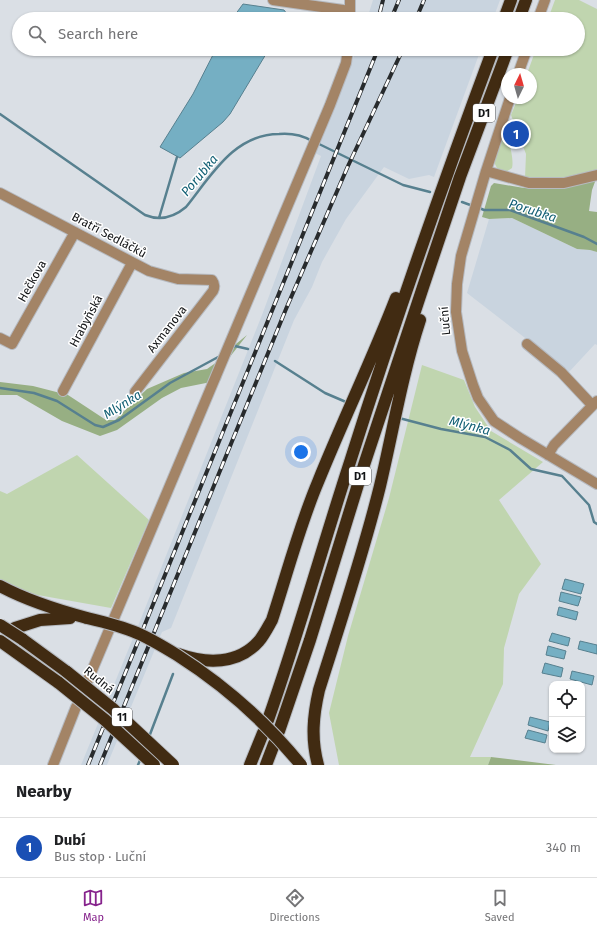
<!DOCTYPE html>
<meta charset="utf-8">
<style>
:root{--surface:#fff;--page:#f2f2f2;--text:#202124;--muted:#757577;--line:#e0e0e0;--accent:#86238c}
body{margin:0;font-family:"Fira Sans",sans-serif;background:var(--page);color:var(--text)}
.controls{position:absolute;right:12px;bottom:12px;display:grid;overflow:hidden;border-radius:8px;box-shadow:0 1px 3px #0004}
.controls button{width:36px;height:36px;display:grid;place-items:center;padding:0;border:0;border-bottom:1px solid var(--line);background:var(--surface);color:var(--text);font:20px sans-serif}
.compass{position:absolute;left:501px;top:68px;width:36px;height:36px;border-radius:50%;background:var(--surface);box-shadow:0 1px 3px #0004;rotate:5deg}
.you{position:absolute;left:301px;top:452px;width:14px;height:14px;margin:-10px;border:3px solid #fff;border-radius:50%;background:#1a73e8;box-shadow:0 0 0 6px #1a73e833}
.badge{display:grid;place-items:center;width:26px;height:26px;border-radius:50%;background:var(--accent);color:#fff;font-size:13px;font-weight:700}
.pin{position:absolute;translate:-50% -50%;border:2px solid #fff;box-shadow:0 1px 4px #0006}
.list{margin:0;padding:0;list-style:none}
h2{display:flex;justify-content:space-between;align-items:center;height:52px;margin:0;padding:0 16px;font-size:17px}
h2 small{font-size:13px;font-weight:400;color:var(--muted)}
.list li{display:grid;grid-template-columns:26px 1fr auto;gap:12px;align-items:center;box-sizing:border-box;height:60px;padding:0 16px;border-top:1px solid var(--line)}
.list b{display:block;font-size:15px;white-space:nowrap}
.list p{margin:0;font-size:13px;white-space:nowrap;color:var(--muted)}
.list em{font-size:13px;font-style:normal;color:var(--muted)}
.icon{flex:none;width:22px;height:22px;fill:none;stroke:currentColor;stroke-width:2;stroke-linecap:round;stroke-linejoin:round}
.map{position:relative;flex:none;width:597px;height:765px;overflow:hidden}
.search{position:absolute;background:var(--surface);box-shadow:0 1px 3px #0004;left:12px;right:12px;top:12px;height:44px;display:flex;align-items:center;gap:10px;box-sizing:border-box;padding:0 14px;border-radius:22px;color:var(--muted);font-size:15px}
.sheet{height:112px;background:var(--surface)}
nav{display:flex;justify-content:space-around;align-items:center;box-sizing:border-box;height:56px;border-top:1px solid var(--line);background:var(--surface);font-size:11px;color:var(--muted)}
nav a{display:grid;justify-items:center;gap:2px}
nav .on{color:var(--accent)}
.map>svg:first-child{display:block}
</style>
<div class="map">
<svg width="597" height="765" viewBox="0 0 597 765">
<rect width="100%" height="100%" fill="#dadfe5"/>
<path fill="#c9d4df" d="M373,0h127l-7,19h-126z
M357,49h124l-47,128 -5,-2 -20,4 -25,-12 -38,52 -24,43 -10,25 -18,33 -123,308 -9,4 -55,133h-26l59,-144 122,-306 59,-159 -6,-3z
M512,218l65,31 13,1 7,2v93l-2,-1 -26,28 -102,-79 22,-74z"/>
<path fill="#c0d5af" d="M555,0h24l18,9v162l-32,7h-40l1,-24 -15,-39 7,-17h13v-24h-4l9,-25h42v-30h-30z
M504,136c6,3 10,25 8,32l-6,4 -8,-2 -4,-8 8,-25z
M422,365l42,15 11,27 16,24 52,31 -44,38 42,64 -22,30 -15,54 -1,36 -33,73h21l-3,8h-149l-10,-52 19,-77 41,-138z
M77,455l72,65 -38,88 -79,-14 -32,-15v-88l7,3z"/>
<path fill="#97af83" d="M596,179l-4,11 -3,21 8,1v40l-7,-2 -13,-1 -65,-31 -23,1 -7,-2 9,-31 3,-3 30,5h36z
M247,335l-25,32 -1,13 -40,8 -19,10 -45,32 -17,6 -38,-15 -45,-26h-17v-13l33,4 35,9 38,25h9l32,-31 37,-16 23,-4 17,-12 7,-9z
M491,757l65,8h-68z"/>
<path fill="#75afc3" stroke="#57808f" d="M243,4l41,6 3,4 -2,5h-53z
M216,49h53l-39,65 -7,8 -43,36 -20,-11 33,-53z
M565,579l19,5 -3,10 -19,-5z
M561,592l20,5 -3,9 -19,-5z
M559,607l19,5 -2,8 -19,-5z
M552,633l18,5 -2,8 -19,-5z
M580,641l17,4v9l-19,-5z
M548,646l18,5 -2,8 -18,-4z
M545,663l18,5 -2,9 -19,-4z
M572,671l22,5 -2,9 -22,-6z
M530,717l20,5 -2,9 -20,-6z
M528,730l19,5 -2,8 -20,-5z"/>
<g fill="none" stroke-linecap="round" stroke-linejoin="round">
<path stroke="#57808f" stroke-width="2.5" d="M0,114l145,101c15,6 28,3 41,-8 25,-31 48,-73 93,-73 12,-1 23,1 33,7
M317,143l86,42 27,7
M462,202l11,4
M477,207l7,3h26l74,27 13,7
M159,218l18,-61
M231,349l4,-3 13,3
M275,361l50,32 21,9
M0,388l34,5 23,8 38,24 8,2 16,-7 51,-37 50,-27
M399,418l42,11 44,8 25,13 21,19 31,7 27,29 5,17 3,2
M149,737l24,-63
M138,765l3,-7"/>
<defs>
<path id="minor" d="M273,0l77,11
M350,0v19
M538,19l7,-19
M518,74l9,-25
M510,98l-24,73 -25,85 -4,28 -1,28 6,39 11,34 5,13 16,23 26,17 77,46
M486,171l43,12h35l33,-8
M0,193l149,78 29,8 34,1c3,4 3,7 1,11l-78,101
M0,338l12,6 63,-112
M527,344l34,28 31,33
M63,391l69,-128
M548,455l6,-10 43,-44
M88,680l242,-575 16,-42 2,-14
M53,765l23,-58"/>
<path id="highway" d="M504,19l7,-19
M519,19l7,-19
M0,586c28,15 57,24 87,32
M15,628l25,-8 30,-2
M22,639l45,33
M0,641l59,42
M178,654c28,10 60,11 81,-13 5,-6 9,-14 13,-21 15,-46 27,-93 46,-138 25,-62 54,-122 78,-184
M268,720c30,-85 54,-172 82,-258 44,-139 92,-276 143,-413
M279,731l31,-91 54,-175 59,-178 37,-110 48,-128
M250,765l13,-32
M266,765l8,-21
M318,765c-7,-26 -5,-49 1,-75 21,-67 44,-135 61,-204 13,-55 22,-111 40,-166"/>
</defs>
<use href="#minor" stroke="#b6bac0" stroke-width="12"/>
<use href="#highway" stroke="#b6bac0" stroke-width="14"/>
<use href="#minor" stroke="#a38466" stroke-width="10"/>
<use href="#highway" stroke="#412b12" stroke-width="12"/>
<defs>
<path id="rail" d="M380,12l3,-12
M391,19l8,-19
M416,19l8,-19
M88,765l290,-716
M100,765l186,-456 62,-143 55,-117"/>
</defs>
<use href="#rail" stroke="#282b2d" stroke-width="4"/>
<use href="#rail" stroke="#fff" stroke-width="2.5" stroke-dasharray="8" stroke-linecap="butt"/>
<defs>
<path id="highway-bridge" d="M87,618c17,4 34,8 50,15 14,6 27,14 40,22 47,30 89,67 124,110
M0,625l22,14
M67,672l46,37 60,56
M59,683l46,37 49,45"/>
</defs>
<use href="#highway-bridge" stroke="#b6bac0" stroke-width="14" stroke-linecap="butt"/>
<use href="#highway-bridge" stroke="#412b12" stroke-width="12"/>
</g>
<g text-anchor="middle" stroke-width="3" stroke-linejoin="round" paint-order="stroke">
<g fill="#fff" stroke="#595a5c" stroke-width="1">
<rect x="473" y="104" width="22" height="18" rx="3"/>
<rect x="349" y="467" width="22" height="18" rx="3"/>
<rect x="112" y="708" width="20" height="18" rx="3"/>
</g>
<g font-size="11" font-weight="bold" fill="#121416">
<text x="484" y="117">D1</text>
<text x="360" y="480">D1</text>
<text x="122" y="721">11</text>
</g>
<g font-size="12" fill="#121416" stroke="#fff">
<text transform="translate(109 235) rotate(28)" y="4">Bratří Sedláčků</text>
<text transform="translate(32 281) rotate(-61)" y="4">Hečkova</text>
<text transform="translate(86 321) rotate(-62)" y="4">Hrabyňská</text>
<text transform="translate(445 321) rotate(-95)" y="4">Luční</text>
<text transform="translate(167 329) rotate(-52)" y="4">Axmanova</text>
<text transform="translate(99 680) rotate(39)" y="4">Rudná</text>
</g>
<g font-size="13" font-style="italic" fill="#136075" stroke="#fff">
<text transform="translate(199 175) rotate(-50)" y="5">Porubka</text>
<text transform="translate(533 210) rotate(18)" y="5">Porubka</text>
<text transform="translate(122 404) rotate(-32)" y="5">Mlýnka</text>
<text transform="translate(470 425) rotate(15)" y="5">Mlýnka</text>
</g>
</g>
</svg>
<div class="controls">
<button><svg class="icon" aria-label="locate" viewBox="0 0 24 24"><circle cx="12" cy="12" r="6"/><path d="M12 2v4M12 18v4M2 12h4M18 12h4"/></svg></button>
<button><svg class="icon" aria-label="layers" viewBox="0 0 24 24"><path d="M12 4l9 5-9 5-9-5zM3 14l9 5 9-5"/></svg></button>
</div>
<svg class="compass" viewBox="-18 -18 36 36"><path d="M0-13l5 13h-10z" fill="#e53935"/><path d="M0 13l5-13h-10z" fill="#757577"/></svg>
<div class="you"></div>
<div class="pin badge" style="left:516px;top:134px;background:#1a4fb4">1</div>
<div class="search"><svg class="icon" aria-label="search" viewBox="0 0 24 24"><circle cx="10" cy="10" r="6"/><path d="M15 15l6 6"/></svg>Search here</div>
</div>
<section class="sheet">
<h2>Nearby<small></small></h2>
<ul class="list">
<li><span class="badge" style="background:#1a4fb4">1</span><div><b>Dubí</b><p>Bus stop · Luční</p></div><em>340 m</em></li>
</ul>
</section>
<nav>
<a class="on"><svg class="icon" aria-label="map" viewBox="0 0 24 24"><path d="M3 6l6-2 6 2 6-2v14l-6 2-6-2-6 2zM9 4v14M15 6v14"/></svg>Map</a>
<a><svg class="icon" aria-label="directions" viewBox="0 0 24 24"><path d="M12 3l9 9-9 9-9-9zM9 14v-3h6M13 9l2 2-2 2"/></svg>Directions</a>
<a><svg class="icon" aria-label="saved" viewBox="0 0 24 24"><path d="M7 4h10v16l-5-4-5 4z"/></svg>Saved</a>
</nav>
